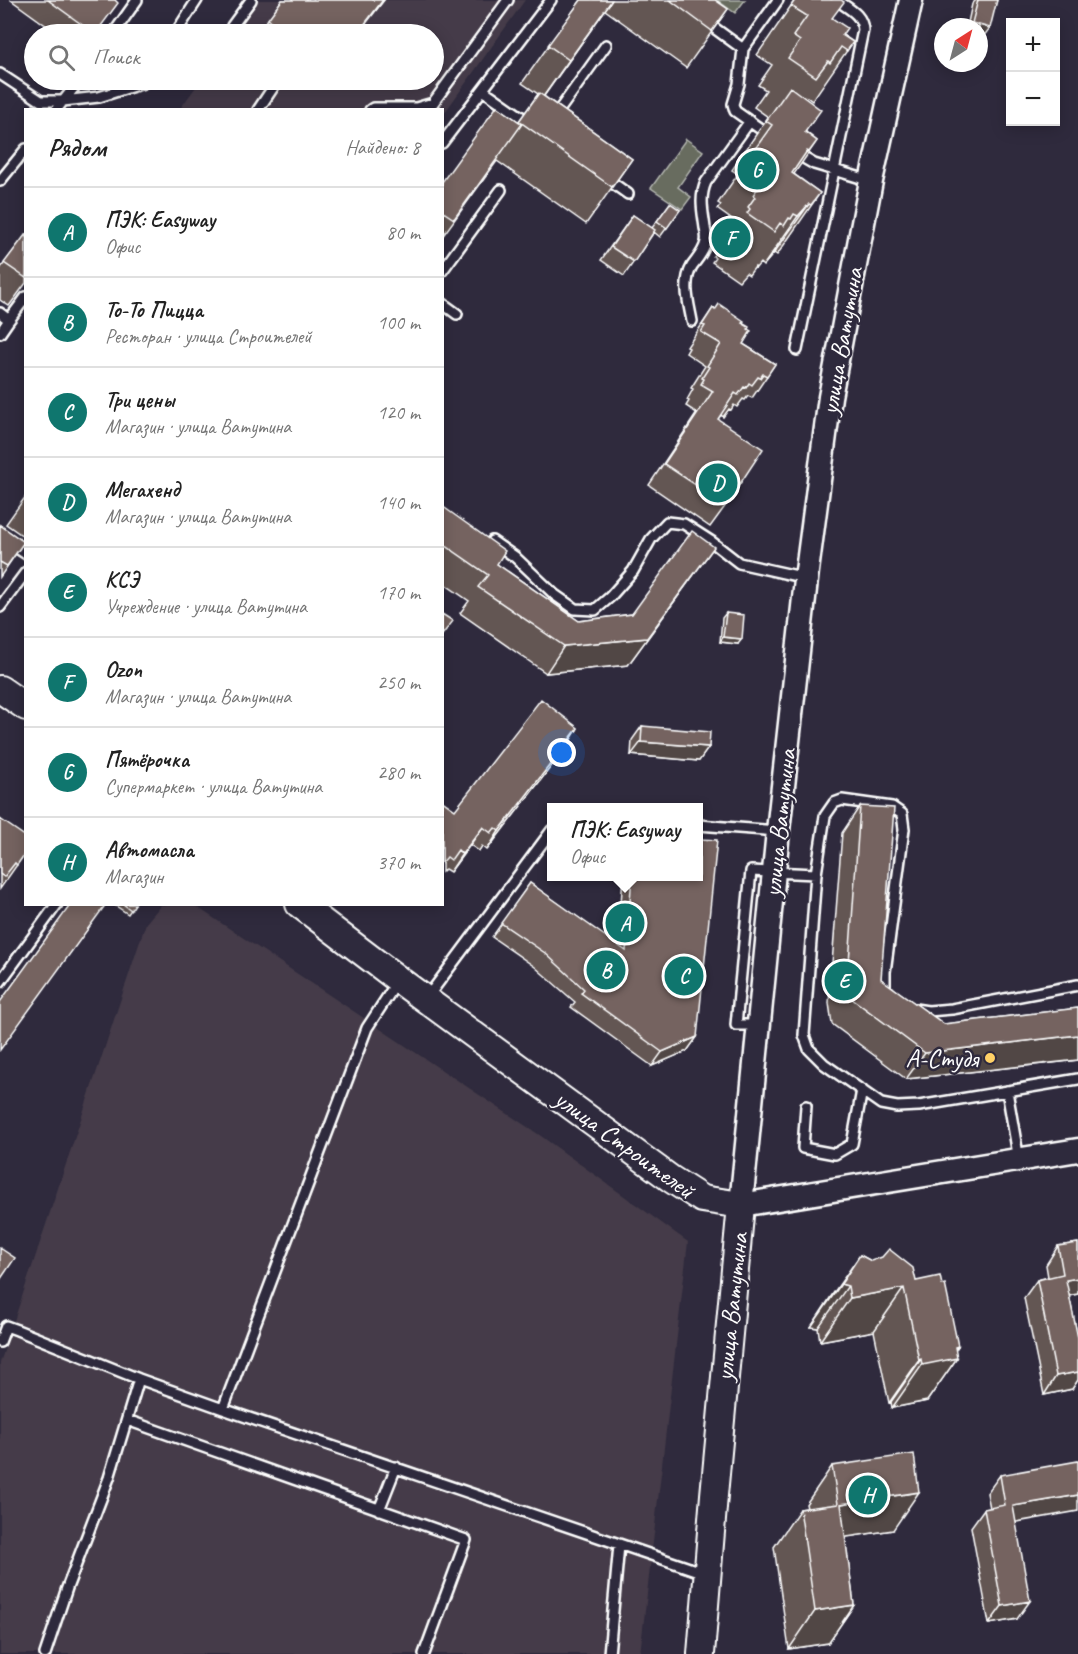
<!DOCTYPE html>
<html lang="ru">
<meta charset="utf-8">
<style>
:root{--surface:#fff;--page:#f6f6f6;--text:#222;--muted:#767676;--line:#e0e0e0;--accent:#0f766e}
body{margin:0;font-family:Caveat,sans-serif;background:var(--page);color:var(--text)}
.controls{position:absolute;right:18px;top:18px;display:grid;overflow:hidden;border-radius:0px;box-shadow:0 3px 15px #0003}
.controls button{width:54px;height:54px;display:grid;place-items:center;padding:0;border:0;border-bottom:2px solid var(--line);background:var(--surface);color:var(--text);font:30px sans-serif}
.compass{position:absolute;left:934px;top:18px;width:54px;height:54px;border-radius:50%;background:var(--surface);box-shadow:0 3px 15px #0003;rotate:36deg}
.you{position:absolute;left:562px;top:753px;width:21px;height:21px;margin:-15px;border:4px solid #fff;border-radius:50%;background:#1a73e8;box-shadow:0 0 0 9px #1a73e833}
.badge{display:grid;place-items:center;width:39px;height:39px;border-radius:50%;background:var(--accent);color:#fff;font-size:20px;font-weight:700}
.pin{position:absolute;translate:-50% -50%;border:3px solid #fff;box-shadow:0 2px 6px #0006}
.popup{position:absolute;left:547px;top:803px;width:156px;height:78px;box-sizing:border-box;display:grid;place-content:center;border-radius:0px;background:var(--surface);filter:drop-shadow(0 2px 4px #0005);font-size:20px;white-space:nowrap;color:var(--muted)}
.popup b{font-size:22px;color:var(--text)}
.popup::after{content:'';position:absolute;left:50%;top:100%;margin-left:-12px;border:12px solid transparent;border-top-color:var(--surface)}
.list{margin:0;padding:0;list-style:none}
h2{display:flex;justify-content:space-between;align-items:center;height:78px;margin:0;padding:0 24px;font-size:26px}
h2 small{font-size:20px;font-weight:400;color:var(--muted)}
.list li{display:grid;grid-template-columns:39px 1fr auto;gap:18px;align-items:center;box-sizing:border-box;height:90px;padding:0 24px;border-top:2px solid var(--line)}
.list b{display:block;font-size:22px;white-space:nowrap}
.list p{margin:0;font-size:20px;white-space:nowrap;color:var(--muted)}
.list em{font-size:20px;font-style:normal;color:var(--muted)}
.icon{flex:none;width:33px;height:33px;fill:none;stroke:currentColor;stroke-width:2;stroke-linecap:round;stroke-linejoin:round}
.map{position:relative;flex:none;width:1078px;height:1654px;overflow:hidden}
.search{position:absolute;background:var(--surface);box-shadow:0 3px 15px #0003;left:24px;top:24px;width:420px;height:66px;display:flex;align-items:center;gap:15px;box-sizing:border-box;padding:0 21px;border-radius:33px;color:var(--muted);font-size:22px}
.panel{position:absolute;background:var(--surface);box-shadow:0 3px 15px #0003;left:24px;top:108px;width:420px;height:798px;border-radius:0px}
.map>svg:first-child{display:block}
</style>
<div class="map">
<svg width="1078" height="1654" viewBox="0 0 1078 1654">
<rect width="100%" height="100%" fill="#2f2a3d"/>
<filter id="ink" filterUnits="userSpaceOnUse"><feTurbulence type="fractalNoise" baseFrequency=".0167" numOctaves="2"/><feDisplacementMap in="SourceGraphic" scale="12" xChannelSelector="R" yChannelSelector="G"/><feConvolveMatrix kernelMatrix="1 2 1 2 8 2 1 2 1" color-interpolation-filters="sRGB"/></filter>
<g filter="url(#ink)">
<path fill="#443b48" d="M258,0h267l-82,115 -1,-5h-263l22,-30h233v-46h-201z
M161,905h33l347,231 147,106 -48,412h-640v-291l146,-440z"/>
<path fill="#676c5f" stroke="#b3b6af" stroke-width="1.5" d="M717,0h28l-10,13z
M686,139l17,12 -25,36 13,10 -9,12 -31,-21z"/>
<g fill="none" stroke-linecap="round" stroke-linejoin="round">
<defs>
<path id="service" d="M706,22l37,27
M113,34l24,-34
M175,34l22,-34
M231,34l1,-8 19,-26
M0,74l41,27h22l36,-4 44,-14 2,-3
M483,90l47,33
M56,110l24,-30
M258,110l16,-24 -8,-6
M370,110l3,-2h43l17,-5 75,-103
M555,116l51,-71
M769,135l-34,-24 -2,-7 6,-20 4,-35 35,-49
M442,143l109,-143
M795,153l19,11 57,17
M604,177l24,17
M0,181l26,-32
M442,271l59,-81
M442,303l15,11
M0,313l9,7 -9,13
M9,320l17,-23
M692,321c-3,-17 -10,-38 0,-55 5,-7 12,-14 14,-24 1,-4 0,-9 -1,-14 -2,-16 -6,-30 1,-46l44,-61
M797,350l66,-320c-1,-16 -14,-21 -26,-30
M0,537l26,17
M492,541l23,16 40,38 20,14 20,1 15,-13 23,-26 18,-32 16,-17 17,2 28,18 27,21 67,15
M0,607l26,-35
M698,825l79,6
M0,982l57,-78
M889,992l-4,-4v-16l19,-143 -2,-15 -10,-7 -50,-7 -8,3 -9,13 -9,58 -12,161 5,14 15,15 57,40 16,3 22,-1 159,-27
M426,999l126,-169
M915,1009l13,2 24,-2 126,-24
M758,1025h-22l15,-154 65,3
M1007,1091l12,69
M806,1106l-3,42 32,6 17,-10 10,-54
M0,1342l6,-16 11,4 122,49 84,30 484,165
M223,1409l144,-381 30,-46
M127,1420l339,120 -42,114
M379,1510l17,-43
M45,1654l22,-66 42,-110 30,-99
M609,1654l10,-109"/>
<path id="tertiary" d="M911,0l-40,181 -41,216 -23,174 -29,260 -37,374 337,-55"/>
<path id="secondary" d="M0,689l26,18
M299,904l100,76 272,199 31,20 39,6 -27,290 -13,159"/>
</defs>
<use href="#service" stroke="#fff" stroke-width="14"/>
<use href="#tertiary" stroke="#fff" stroke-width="27"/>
<use href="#secondary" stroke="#fff" stroke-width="30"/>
<use href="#service" stroke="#2f2a3d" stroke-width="9"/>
<use href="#tertiary" stroke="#2f2a3d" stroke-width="22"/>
<use href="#secondary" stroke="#2f2a3d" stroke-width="26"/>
</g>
<path fill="#645653" stroke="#fff" stroke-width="1.5" d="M11,0h104l-20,34h-37z
M282,0h102l-26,34h-101z
M581,0h134l13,9 -42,59 -81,-58 -61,86 88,63 -46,65 -89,-63 -55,76v-55l77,-61 19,-27 -16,-11z
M795,0l38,18 10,17 10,7 -41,59 -5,-4 -2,1 1,34 11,9 -23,33 26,19 -43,62 -3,-2 -11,13 -3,-3 -4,5 -1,-1 -6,8 -3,-2 -7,8 -27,-19 3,-4 -2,-2 7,-10 -2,-1 17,-23 -18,-13 4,-4 -3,-2 20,-29 -6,-4 36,-53 -14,-10 12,-17 -8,-5 14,-20 -15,-10z
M976,0h21l-14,37 -4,-10h-12l5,-23z
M311,80h13l-5,6z
M670,203l10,7 -20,27 -6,-5 -30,44 -23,-16 32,-45 19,13z
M26,234v49l-17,23 -9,-6v-31z
M713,308l29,15 1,21 32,20 -23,34 -4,-2 -3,4 -2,-1 -6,8 -3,-2 -3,5 -2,-1 -6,8 -2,-2 -3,4 8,86 -16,22 -61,-42 48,-72 -11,-7 3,-5 -2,-1 6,-11 -2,-1 14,-22 -19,-13 3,-5 -2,-1z
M26,496v42l-20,-14z
M442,506l55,58 82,57 53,-7 63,-41 -67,92 -82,8 -86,-60 9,-12 -27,-19z
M0,525l24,17 -24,35z
M726,613l12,31 -18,-2 2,-24z
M642,726l67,21 -10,14 -68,-6 1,-15z
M578,728l-12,19 -79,103 -5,-4 -3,5 -9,-6 -20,27 -5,-3 -3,3v-71l13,9z
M860,806l21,173 63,45 134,-16v52l-172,19 -74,-55 -3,-21 13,-170z
M0,819l26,33 -26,37z
M623,876h76l-2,161 -10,14 -35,15 -81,-59 4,-5 -40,-35 -43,-30 38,-54 88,63z
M113,904h22l-7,10z
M1078,1243v51l-9,2 9,42v42l-6,9 -28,6 -20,-97 13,-18 11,-3 -2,-12 12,-19z
M860,1255l11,6 45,20 42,65 -3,4 2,8 -30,43 -35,7 -1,-6 -2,1 -15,-72 -54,10 -2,-13 -7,-1 19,-29z
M832,1466l61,64 -48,7 9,68 -26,38 -39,6 -15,-102 26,-38 7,-1 -1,-4z
M1000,1475l16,47 1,97 -28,5 -18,-97 13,-18 6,-1 -3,-15z"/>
<path fill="#514644" stroke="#fff" stroke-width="1.5" d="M383,0h1l-27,34z
M612,0l-69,97 26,-37z
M972,23l18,5 -7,9 -4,-1v-9h-10z
M809,204l-35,49 -11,13 35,-50z
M714,547l-86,118 -82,8 18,-27 83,-8z
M723,637l19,2 -4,5 -18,-2z
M578,728l-12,19 -79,103 12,-19z
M641,742l68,5 -10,14 -68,-6z
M483,827l-13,18 -20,27 12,-18z
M1078,1035v25l-172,19 19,-26z
M697,1037l-10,14 -35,15 10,-14z
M1078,1278v16l-25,4 13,-18z
M841,1284l7,2 -30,42 -7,-1z
M904,1288l-30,43 -54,10 30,-43z
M958,1346l-9,14 8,-2 -30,43 -35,7 30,-43 33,-18z
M921,1359l-30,43 -2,1 30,-43z
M1078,1372v8l-6,9 -28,6 12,-19z
M919,1492l-26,38 -79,12 27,-38z
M1078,1495v16l-78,14 13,-19z
M1030,1601l-13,18 -28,5 13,-18z
M854,1605l-26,38 -39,6 26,-38z"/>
<path fill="#746461" stroke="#fff" stroke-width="1.5" d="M48,0h67l3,3 -23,31z
M282,0h101l-26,34h-69l-20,-15z
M581,0h31l-43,60 -21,-15z
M670,0h45l13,9 -16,22z
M795,0h46l3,2 -12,16 15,10 -5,7 11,7 -6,9 -6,-4 -11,16 -2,-2 -12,16 -28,-19 12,-17 -7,-5 14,-20 -16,-10z
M978,0h19l-7,28 -18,-5z
M790,87l31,23 -16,22 12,9 -8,11 -2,-1 -15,22 28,20 -9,12 -2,-1 -11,12 -4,-2 -3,5 -2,-1 -5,8 -4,-3 -6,9 -27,-19 3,-4 -2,-2 7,-10 -2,-2 16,-23 -17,-12 3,-5 -3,-2 20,-28 -6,-4z
M539,93l93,66 -20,28 -93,-66z
M497,106l25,18 -68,95 -12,-8v-29z
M670,203l10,7 -13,18 -10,-7z
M633,215l22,15 -21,32 -23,-15z
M26,234v44l-22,-15z
M719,304l25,17 -2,2 7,4 -1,2 3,2 -8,13 32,20 -8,12 -4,-2 -3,4 -2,-1 -6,8 -3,-2 -3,5 -2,-1 -6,8 -3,-2 -17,26 45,30 -37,56 -62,-41 49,-73 -12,-7 3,-5 -2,-1 7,-11 -2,-1 14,-22 -20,-12 4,-6 -3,-1 11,-17 2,2z
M442,506l63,45 -8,13 82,57 53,-7 60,-83 22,16 -67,91 -83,8 -86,-59 10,-12 -46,-32z
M0,525l24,17 -17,24 -7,-4z
M726,613l18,2 -2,24 -19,-2z
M442,614l11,7 -11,14z
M541,699l37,29 -79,103 -4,-3 -4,5 -8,-6 -21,27 -4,-4 -7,10 -4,-3 -5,6v-62l13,9z
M642,726l68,6 -1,15 -68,-5z
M860,806l34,2 -13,171 63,45 134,-16v27l-153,18 -74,-55 -3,-21z
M0,819l26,18v15l-9,13 -2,-2 -11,14 -4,-3z
M699,839l18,1 -20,197 -35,15 -81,-59 3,-4 -39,-36 -44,-30 29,-40 96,68 6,-75h67z
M71,904h35l-106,146v-48z
M123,904h12l-4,6z
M1078,1243v35l-12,2 12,58v34l-22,4 -19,-96 26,-6 -5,-28z
M0,1248l15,10 -15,22z
M889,1249l24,19 3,13 24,-5 2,9 3,-1 13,62 -3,1 2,11 -35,7 -1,-6 -2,1 -15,-72 -54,10 -2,-12 -7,-2 19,-29 11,6 11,-4z
M914,1454l5,38 -78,12 13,101 -39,6 -15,-102 38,-5 -6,-38z
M1078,1461v34l-65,11 17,95 -28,5 -18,-97 21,-4 -5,-30z"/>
</g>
<circle fill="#ffd166" stroke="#2f2a3d" stroke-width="2" cx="990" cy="1058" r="6"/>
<g text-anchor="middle" stroke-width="5" stroke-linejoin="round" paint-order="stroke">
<g font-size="26" fill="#fff" stroke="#2f2a3d">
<text transform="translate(841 341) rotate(-80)" y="9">улица Ватутина</text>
<text transform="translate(779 823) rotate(-84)" y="9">улица Ватутина</text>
<text transform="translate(625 1144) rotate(36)" y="9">улица Строителей</text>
<text transform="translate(731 1307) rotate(-84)" y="9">улица Ватутина</text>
</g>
<g font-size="26" fill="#fff" stroke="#2f2a3d" text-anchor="end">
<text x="978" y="1067">А-Студя</text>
</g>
</g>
</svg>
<div class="controls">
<button>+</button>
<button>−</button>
</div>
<svg class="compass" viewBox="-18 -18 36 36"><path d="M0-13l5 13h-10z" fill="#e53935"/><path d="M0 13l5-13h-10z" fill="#767676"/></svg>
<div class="you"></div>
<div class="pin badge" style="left:625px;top:923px">A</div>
<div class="popup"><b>ПЭК: Easyway</b>Офис</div>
<div class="pin badge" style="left:606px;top:970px">B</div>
<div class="pin badge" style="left:684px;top:976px">C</div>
<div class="pin badge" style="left:718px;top:483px">D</div>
<div class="pin badge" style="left:844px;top:981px">E</div>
<div class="pin badge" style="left:731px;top:238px">F</div>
<div class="pin badge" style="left:757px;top:170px">G</div>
<div class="pin badge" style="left:868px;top:1495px">H</div>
<div class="search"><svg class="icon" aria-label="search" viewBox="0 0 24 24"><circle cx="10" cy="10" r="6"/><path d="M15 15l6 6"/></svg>Поиск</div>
<section class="panel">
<h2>Рядом<small>Найдено: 8</small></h2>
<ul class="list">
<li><span class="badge">A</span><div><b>ПЭК: Easyway</b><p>Офис</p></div><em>80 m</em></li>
<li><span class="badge">B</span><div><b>То-То Пицца</b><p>Ресторан · улица Строителей</p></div><em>100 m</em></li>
<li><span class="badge">C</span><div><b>Три цены</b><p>Магазин · улица Ватутина</p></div><em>120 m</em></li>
<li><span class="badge">D</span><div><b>Мегахенд</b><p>Магазин · улица Ватутина</p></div><em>140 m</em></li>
<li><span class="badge">E</span><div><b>КСЭ</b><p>Учреждение · улица Ватутина</p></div><em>170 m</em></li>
<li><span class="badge">F</span><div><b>Ozon</b><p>Магазин · улица Ватутина</p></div><em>250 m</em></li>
<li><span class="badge">G</span><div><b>Пятёрочка</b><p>Супермаркет · улица Ватутина</p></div><em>280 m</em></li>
<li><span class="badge">H</span><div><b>Автомасла</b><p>Магазин</p></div><em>370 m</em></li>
</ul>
</section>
</div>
